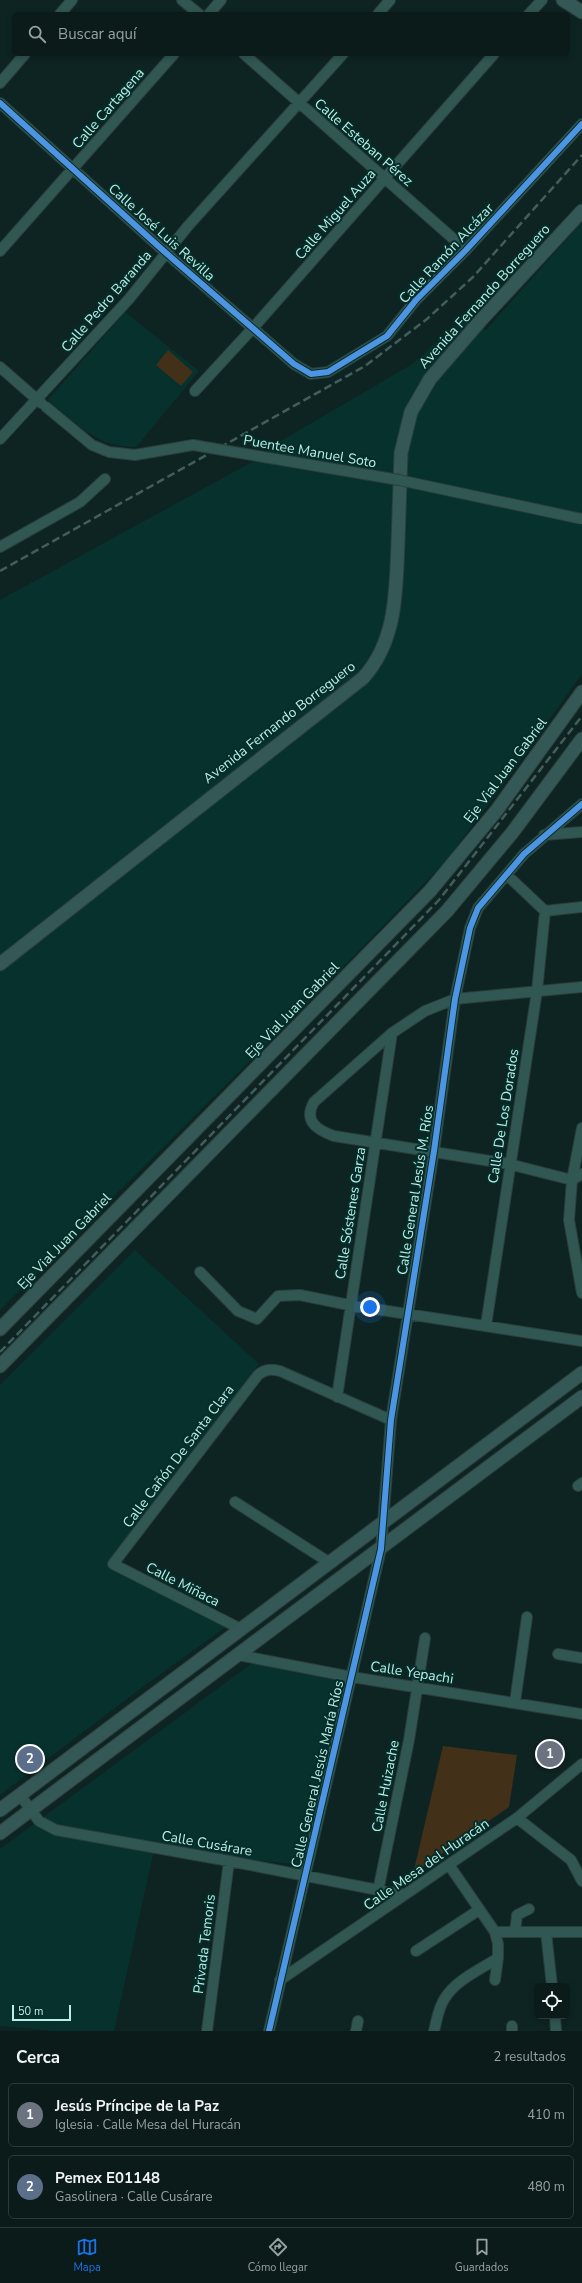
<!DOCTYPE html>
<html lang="es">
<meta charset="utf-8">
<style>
:root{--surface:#0a1b1a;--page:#132423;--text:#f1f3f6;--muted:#99a1a2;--line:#2a3939;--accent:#1a73e8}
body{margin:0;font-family:"Nunito Sans",sans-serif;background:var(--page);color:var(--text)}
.controls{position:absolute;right:12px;bottom:12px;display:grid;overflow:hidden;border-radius:6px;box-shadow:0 2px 6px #0003}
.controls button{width:36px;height:36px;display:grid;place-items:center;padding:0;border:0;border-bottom:1px solid var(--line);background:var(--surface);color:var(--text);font:20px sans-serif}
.scale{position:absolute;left:12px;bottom:10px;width:59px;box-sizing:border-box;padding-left:4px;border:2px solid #baeee7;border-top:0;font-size:11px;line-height:14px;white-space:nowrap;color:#baeee7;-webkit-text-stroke:3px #052d29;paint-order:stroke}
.you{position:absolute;left:370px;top:1307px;width:14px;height:14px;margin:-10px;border:3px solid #fff;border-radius:50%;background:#1a73e8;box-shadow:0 0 0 6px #1a73e833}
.badge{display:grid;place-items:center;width:26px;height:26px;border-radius:50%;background:var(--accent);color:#fff;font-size:13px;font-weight:700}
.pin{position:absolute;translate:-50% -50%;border:2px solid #fff;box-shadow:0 1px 4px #0006}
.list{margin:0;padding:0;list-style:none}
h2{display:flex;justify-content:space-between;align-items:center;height:52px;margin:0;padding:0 16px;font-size:17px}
h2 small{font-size:13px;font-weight:400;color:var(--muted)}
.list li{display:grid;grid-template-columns:26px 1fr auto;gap:12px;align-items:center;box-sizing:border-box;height:64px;margin:0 8px 8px;padding:0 8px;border:1px solid var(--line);border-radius:6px}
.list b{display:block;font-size:15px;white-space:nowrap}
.list p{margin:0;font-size:13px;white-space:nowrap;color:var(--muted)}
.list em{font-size:13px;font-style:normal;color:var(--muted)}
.icon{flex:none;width:22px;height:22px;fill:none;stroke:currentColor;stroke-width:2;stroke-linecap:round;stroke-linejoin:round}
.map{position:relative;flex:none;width:582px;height:2031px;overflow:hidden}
.search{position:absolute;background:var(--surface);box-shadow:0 2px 6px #0003;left:12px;right:12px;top:12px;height:44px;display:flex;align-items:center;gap:10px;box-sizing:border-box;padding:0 14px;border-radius:6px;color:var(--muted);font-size:15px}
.sheet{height:196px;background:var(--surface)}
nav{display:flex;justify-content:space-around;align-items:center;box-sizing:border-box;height:56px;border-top:1px solid var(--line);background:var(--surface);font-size:11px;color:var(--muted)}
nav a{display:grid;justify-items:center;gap:2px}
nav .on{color:var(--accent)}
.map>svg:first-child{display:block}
</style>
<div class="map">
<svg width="582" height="2031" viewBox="0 0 582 2031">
<rect width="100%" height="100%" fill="#0e2422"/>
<path fill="#07312d" d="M582,222v452l-91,127 -46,61 -124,128 -321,320v-710l252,-138 27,-20 135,-79 47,-43 25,10z
M125,312l74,59 -63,76 -14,-1 -17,-4 -20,-11 -37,-31z
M135,1250l124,114 -147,202 114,61 -82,59 -144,109v-410z
M263,1655l83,21 -43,189 -149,-15 -40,181h-58l-56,-5v-177z"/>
<path fill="#433018" d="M168,350l25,22 -12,14 -25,-21z
M443,1746l74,9 -8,52 -96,67z"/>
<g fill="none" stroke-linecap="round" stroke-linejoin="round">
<defs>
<path id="minor" d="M182,0l17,14
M60,14l12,-14
M209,14l12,-14
M378,14l12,-14
M529,14l13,-14
M244,54l222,196
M0,83l25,-29
M0,103l166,150 128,111 17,10 17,-2 59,-36 29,-36 50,-50 116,-126
M0,251l174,-197
M0,367l41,36
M195,391l58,-63 241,-274
M0,439l129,-140 59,-73 155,-172
M0,547l80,-45 25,-23
M544,835l38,-3
M507,875l38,36 37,-4
M582,987l-127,12 -30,12 -33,22 -78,69c-11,19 3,28 20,34l175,28 63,16 10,-6
M582,1128l-10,52 -3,40 13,73
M200,1272l38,39 19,8 21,-23 22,-1 49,10 233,36
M486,1325l51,-334 8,-80
M337,1397l55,-364
M578,1486l4,-3
M235,1502l95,61
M241,1629l-128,-65 145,-189c7,-6 13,-6 22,-4l111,49
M558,1654l24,4
M238,1655l114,22 230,37
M515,1702l12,-85
M20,1795l19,26 17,9 173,31 175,34
M517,1818l54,42 11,21
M378,1891l31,-151 16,-102
M495,1932h87
M515,1932l2,-17 12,-6
M546,1932l6,54
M416,1951l63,-41
M280,1980l237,-162 65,-54
M495,1980l3,-22
M555,2016l1,15
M207,2031l22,-170
M269,2031l112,-482 10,-129 43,-269 21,-152 15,-71 8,-20 46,-54 58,-50
M356,2031l2,-10
M434,2031c3,-11 4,-23 11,-33 11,-18 36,-29 53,-40v-14l-3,-12 -46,-67
M512,2031v-5"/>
<path id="major" d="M563,0l19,12
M0,964l363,-286c34,-37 33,-88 35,-136 1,-30 2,-59 3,-89l10,-41 19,-33 51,-59 101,-109
M0,1329l430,-438 67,-81 85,-118
M0,1366l447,-455 65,-78 70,-94
M0,1810l582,-437
M0,1833l582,-436"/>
</defs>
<use href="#minor" stroke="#2a3e3c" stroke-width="12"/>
<use href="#major" stroke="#2a3e3c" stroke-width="15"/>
<use href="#minor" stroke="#315753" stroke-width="10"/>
<use href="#major" stroke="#335855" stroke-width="13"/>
<path stroke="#425e5c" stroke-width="2.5" stroke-dasharray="8 4" stroke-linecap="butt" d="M0,571l365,-205 62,-47 46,-42 109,-122
M0,1352l439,-452 143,-184"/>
<defs>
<path id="minor-bridge" d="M45,406l47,39 17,7 26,3 58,-10 206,35 183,39"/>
</defs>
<use href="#minor-bridge" stroke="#2a3e3c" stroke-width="12" stroke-linecap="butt"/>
<use href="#minor-bridge" stroke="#315753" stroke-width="10"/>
<defs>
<path id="cycleway" d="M0,103l166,150 128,111 17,10 17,-2 59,-36 29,-36 50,-50 116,-126
M269,2031l112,-482 10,-129 43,-269 21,-152 15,-71 8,-20 46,-54 58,-50"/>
</defs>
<use href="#cycleway" stroke="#052d29" stroke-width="8"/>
<use href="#cycleway" stroke="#4d94e3" stroke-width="6"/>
</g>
<g text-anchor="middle" stroke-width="4" stroke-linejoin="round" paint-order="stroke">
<g font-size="14" fill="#baeee7" stroke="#052d29">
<text transform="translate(108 108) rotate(-49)" y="5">Calle Cartagena</text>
<text transform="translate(364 142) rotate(41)" y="5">Calle Esteban Pérez</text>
<text transform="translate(335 214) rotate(-49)" y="5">Calle Miguel Auza</text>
<text transform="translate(162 232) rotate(42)" y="5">Calle José Luis Revilla</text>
<text transform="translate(446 253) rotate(-47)" y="5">Calle Ramón Alcázar</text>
<text transform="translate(484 296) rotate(-48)" y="5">Avenida Fernando Borreguero</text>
<text transform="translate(106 301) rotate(-49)" y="5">Calle Pedro Baranda</text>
<text transform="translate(310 451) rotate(10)" y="5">Puentee Manuel Soto</text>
<text transform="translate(279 722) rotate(-38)" y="5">Avenida Fernando Borreguero</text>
<text transform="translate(505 770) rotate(-53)" y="5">Eje Vial Juan Gabriel</text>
<text transform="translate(292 1010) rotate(-46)" y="5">Eje Vial Juan Gabriel</text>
<text transform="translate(503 1116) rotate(-81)" y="5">Calle De Los Dorados</text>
<text transform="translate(415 1190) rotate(-81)" y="5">Calle General Jesús M. Ríos</text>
<text transform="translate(350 1213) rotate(-81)" y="5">Calle Sóstenes Garza</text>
<text transform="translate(64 1241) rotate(-46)" y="5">Eje Vial Juan Gabriel</text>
<text transform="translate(178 1456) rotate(-53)" y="5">Calle Cañón De Santa Clara</text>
<text transform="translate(183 1584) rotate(27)" y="5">Calle Miñaca</text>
<text transform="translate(412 1672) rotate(9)" y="5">Calle Yepachi</text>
<text transform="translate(317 1774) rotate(-77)" y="5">Calle General Jesús María Ríos</text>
<text transform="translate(385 1786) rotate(-79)" y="5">Calle Huizache</text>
<text transform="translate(207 1843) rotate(10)" y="5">Calle Cusárare</text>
<text transform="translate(426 1864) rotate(-35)" y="5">Calle Mesa del Huracán</text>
<text transform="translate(204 1944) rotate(-83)" y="5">Privada Temoris</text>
</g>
</g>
</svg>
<div class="controls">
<button><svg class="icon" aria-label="locate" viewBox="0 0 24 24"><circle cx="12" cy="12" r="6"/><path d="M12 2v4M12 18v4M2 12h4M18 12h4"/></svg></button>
</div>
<div class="scale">50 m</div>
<div class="you"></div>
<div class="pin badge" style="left:550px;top:1754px;background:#6b7280">1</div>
<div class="pin badge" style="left:30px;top:1759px;background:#5c6f8a">2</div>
<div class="search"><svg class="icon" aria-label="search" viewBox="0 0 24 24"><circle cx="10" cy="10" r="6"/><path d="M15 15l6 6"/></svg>Buscar aquí</div>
</div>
<section class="sheet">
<h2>Cerca<small>2 resultados</small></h2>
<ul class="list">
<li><span class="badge" style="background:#6b7280">1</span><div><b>Jesús Príncipe de la Paz</b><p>Iglesia · Calle Mesa del Huracán</p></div><em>410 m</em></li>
<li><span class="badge" style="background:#5c6f8a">2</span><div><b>Pemex E01148</b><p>Gasolinera · Calle Cusárare</p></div><em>480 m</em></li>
</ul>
</section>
<nav>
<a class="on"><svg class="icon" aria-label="map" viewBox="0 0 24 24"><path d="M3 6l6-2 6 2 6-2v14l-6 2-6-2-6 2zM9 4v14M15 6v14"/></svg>Mapa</a>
<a><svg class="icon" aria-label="directions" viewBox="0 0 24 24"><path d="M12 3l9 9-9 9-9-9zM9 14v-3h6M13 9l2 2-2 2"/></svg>Cómo llegar</a>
<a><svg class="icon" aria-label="saved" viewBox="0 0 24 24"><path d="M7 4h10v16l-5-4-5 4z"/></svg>Guardados</a>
</nav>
